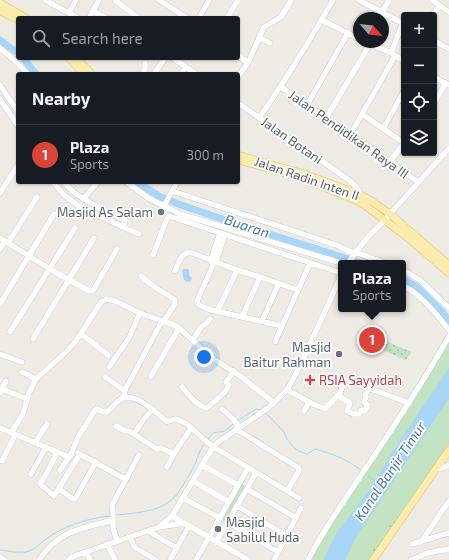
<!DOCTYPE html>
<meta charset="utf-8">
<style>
:root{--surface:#171b24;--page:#20242c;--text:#f1f3f6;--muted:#9ea1a6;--line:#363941;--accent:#dd4439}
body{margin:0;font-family:"Exo 2",sans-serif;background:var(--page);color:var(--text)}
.controls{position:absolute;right:12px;top:12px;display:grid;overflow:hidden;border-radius:4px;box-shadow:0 1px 3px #0004}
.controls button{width:36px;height:36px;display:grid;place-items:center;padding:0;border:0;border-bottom:1px solid var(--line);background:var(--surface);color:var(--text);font:20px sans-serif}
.compass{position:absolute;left:353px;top:12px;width:36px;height:36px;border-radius:50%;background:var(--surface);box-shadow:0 1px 3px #0004;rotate:118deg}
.you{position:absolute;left:204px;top:357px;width:14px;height:14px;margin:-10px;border:3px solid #fff;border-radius:50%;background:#1a73e8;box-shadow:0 0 0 6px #1a73e833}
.badge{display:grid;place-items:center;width:26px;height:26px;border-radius:50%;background:var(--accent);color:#fff;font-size:13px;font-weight:700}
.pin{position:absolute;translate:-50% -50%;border:2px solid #fff;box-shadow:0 1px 4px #0006}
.popup{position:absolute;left:338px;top:260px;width:68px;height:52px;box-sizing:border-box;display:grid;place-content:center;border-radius:4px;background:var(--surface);filter:drop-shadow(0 1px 3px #0005);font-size:13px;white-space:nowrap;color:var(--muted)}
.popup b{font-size:15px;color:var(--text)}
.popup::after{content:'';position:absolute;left:50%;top:100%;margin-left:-8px;border:8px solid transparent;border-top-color:var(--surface)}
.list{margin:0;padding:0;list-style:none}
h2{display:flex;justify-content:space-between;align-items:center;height:52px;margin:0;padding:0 16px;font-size:17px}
h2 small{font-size:13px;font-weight:400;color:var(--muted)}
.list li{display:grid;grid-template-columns:26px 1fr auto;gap:12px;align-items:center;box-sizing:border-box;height:60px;padding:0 16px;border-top:1px solid var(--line)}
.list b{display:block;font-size:15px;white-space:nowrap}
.list p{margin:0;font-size:13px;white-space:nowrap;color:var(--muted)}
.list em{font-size:13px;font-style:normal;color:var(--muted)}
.icon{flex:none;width:22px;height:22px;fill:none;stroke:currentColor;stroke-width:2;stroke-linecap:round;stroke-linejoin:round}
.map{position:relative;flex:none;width:449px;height:560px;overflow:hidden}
.search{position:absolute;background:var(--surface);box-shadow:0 1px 3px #0004;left:16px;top:16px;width:224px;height:44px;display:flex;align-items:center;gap:10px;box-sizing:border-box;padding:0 14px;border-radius:4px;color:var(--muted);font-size:15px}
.panel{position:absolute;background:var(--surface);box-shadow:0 1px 3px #0004;left:16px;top:72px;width:224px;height:112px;border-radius:4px}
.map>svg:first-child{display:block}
</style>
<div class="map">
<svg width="449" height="560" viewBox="0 0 449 560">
<defs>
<pattern id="park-dots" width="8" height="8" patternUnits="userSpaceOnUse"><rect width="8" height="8" fill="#c2e3c1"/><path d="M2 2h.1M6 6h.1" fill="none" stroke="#a1bba0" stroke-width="1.8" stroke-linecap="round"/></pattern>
</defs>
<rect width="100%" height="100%" fill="#edebe3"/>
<path fill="#c2e3c1" d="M366,332l17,8 -4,8 -17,-8z
M449,336v107l-4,6 -37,54 -24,31 -17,26h-59z
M242,484l5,3 -21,35 -5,-2z"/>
<path fill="url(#park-dots)" d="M384,340l27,12 -5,8 -26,-11z
M449,443v7l-76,110h-6l17,-26 24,-31z"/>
<path fill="#a7d6f9" d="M183,269h4l2,1v5l3,3 -2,4h-3l-3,-2 -2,-8z
M449,368v30l-93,139 -11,23h-22l14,-28 33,-43 25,-41z"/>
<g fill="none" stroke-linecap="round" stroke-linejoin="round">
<path stroke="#a7d6f9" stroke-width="1" d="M266,413l18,19 3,7 8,10 6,3 6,2 8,-5c18,5 31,10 46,21
M237,421l19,-12 6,1
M208,439l5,-6 12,-2 8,-7
M367,475l8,6
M115,515c22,-2 49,-3 63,-22 6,-9 11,-18 16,-27 4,-8 5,-16 11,-23
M0,550c8,1 17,3 25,2 9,-1 14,-8 21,-13 17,-13 43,-21 64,-23"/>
<path stroke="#a7d6f9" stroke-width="7" d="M0,40l18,13
M23,58l13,16
M137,182l22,14 22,9 35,12 145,46
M403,279l13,7 27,27 6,8"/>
<defs>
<path id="minor" d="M45,0l33,18
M115,0l23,18
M159,0l28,18
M359,0l45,24
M432,0l17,12
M93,11l12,7
M382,12l7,-12
M69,13l7,-13
M432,15l8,-9
M89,18l10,-18
M199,18l10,-18
M227,18l11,-18
M322,20l37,19
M260,38l10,5
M434,41l15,8
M366,42l25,11 13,8
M0,48l15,13 13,13
M391,53l12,-30
M238,55l10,8 -10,14
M173,58l23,16
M248,63l16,-36 17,-10 10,-17
M143,74l2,-5v-6
M154,74l11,-16
M181,74l5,-7
M434,77l15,8
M0,85l18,27
M281,87l109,75 28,20
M0,99l18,27
M238,103l111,77 8,8 4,7
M434,103l12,-20
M307,105l41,-72
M362,114l42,29 -14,19
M259,118c27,-38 51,-78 74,-118
M326,118l44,-74
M383,129l21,-38
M350,135l45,-79
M53,182l11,13 15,11 44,21 2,-6v-1c-17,-8 -51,-23 -61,-38
M127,182l21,16 32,16 161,49
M172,191l167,55 15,8
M0,193l18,-28
M83,199l15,-17
M164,206l13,-24
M123,227l16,7
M225,234l-9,28 -3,3 -16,36v2l4,3 10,4 71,16
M0,238l50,31 39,22h3l2,-2 23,-40
M8,243l29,-46
M0,249l5,-8
M355,252l30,11
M153,255l13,-34 3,-5 172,57
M212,263l-1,-3 9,-27
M348,263l19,-25 15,-15 67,-75
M403,270l17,10 29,28
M175,271c4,-9 6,-20 17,-18l45,17 23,7 38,13
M403,286c18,8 34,29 46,44
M0,304l54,-90
M217,312l20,-42
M242,317l18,-40
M262,321l17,-38
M10,332l65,-104
M81,334l27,21
M33,339l61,-101
M193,340l8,-13 5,-3 4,-5
M275,342l35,-79
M0,354l22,8
M109,367l20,-29 11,-25
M22,372l14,7
M151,376l28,-48
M105,377l20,14
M182,387c7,8 15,19 25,21l18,-16 4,-7 -3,-3 8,-11
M2,389l25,10
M287,390l26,14 12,5 15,-16 4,-12 2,-1c21,8 42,15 63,23
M0,393l6,-12
M338,396l12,7 -3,8 6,3h6l2,-4 4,1 3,-6 -4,-3 2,-5 -1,-2 4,-7
M124,398v-4l2,-6 36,-67 3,-2 10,-15v-3l-1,-2 -18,-11 -15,-12
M222,409l11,10 6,8
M304,411l5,-9
M116,426l9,5h4l28,18 4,-1 13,6
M0,428l57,24 13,5 8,-20 17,-27 2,-1 7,3h3c5,-4 9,-10 14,-13 13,-8 36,14 45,22 4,1 7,-2 10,-2l11,5 21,19 9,6 82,49
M236,429l63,39v3l-12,20
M11,433l12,-19 6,-21 7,-14 31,-28 9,-10 25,-39 6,-3 8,2 25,12 22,8 10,3 7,4 32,29 32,21 31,25
M134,434l10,-15 9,-10
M35,443l12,-19
M57,452l-10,21 -7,11 14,12 26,-42
M78,453l47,26
M2,461l13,-26
M202,465l36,20
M167,467l8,-15 16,-24
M440,469l9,-4
M60,470l9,-13
M31,474l15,-27
M193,481l36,21
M59,489l14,10h2l21,-37
M247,489l49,29
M183,498l37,20
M237,506l50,30
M172,516l76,44
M227,522l51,30
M159,527l26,-4
M148,531l29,17
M130,537l4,9 2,2 20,12
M117,541l-4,-13v-16l-1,-7 27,-50
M216,542l40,-69
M421,542l28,-41
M107,544l8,16
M412,544l37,-11
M86,552l4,8
M0,557l4,3
M39,560c20,-30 42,-31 74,-40
M69,560l5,-4 12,-4 73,-25 13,-11 36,-61 9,-12 51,-35 19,-18 12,-22 42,-92
M170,560l19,-34
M196,560l52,-92
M274,560l27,-52
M308,560c17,-33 39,-64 60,-95 28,-42 56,-84 81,-129
M411,560l17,-7 21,-4"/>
<path id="major" d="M0,3l26,15
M0,11l18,9
M69,58l15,16
M76,58l16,16
M238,155l67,19 56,21 12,7 17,12 59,51
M238,160l40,11 41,14 43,18 45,34 42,36
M373,560l76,-110"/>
</defs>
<use href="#minor" stroke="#b6b9bd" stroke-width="6"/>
<use href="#major" stroke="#e7c062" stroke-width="8"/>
<use href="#minor" stroke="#fff" stroke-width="5.5"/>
<use href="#major" stroke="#f9ecac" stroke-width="7"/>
</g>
<g fill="#6b7280" stroke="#fff" stroke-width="1.5">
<circle cx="161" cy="212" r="4"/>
<circle cx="339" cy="354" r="4"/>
<circle cx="218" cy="529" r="4"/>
</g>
<path fill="#e0444e" stroke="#fff" stroke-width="1.5" d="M308 374h4v4h4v4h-4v4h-4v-4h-4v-4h4z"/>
<g text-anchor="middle" stroke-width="3.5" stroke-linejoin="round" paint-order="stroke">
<g font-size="13" fill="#5b5f63" stroke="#fff">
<text transform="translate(349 134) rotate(35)" y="5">Jalan Pendidikan Raya III</text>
<text transform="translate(292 140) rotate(35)" y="5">Jalan Botani</text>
<text transform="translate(307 178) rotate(19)" y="5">Jalan Radin Inten II</text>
</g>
<g font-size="13" fill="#5b616d" stroke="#fff" text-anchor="end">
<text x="153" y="217">Masjid As Salam</text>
<text x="331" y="352">Masjid<tspan x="331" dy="15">Baitur Rahman</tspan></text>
<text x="226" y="527" text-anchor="start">Masjid<tspan x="226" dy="15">Sabilul Huda</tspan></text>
</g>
<g font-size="13" fill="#be3a42" stroke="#fff" text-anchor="start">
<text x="319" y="385">RSIA Sayyidah</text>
</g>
<g font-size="14" font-style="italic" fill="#4678aa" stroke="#fff">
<text transform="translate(247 226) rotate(18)" y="5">Buaran</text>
<text transform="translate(390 471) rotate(-56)" y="5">Kanal Banjir Timur</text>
</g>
</g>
</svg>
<div class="controls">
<button>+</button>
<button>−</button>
<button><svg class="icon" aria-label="locate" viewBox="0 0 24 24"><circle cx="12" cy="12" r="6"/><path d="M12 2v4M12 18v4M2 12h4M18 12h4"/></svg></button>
<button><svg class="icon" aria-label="layers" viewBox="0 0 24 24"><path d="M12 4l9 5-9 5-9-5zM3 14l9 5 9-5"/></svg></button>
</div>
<svg class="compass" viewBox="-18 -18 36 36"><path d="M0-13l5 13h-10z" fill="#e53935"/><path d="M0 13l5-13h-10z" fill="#9ea1a6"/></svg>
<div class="you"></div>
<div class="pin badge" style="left:372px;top:340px">1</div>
<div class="popup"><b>Plaza</b>Sports</div>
<div class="search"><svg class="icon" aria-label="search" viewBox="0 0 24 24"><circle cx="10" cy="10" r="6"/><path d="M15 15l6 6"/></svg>Search here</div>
<section class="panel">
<h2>Nearby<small></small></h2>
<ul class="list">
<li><span class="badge">1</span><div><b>Plaza</b><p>Sports</p></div><em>300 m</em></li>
</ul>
</section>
</div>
